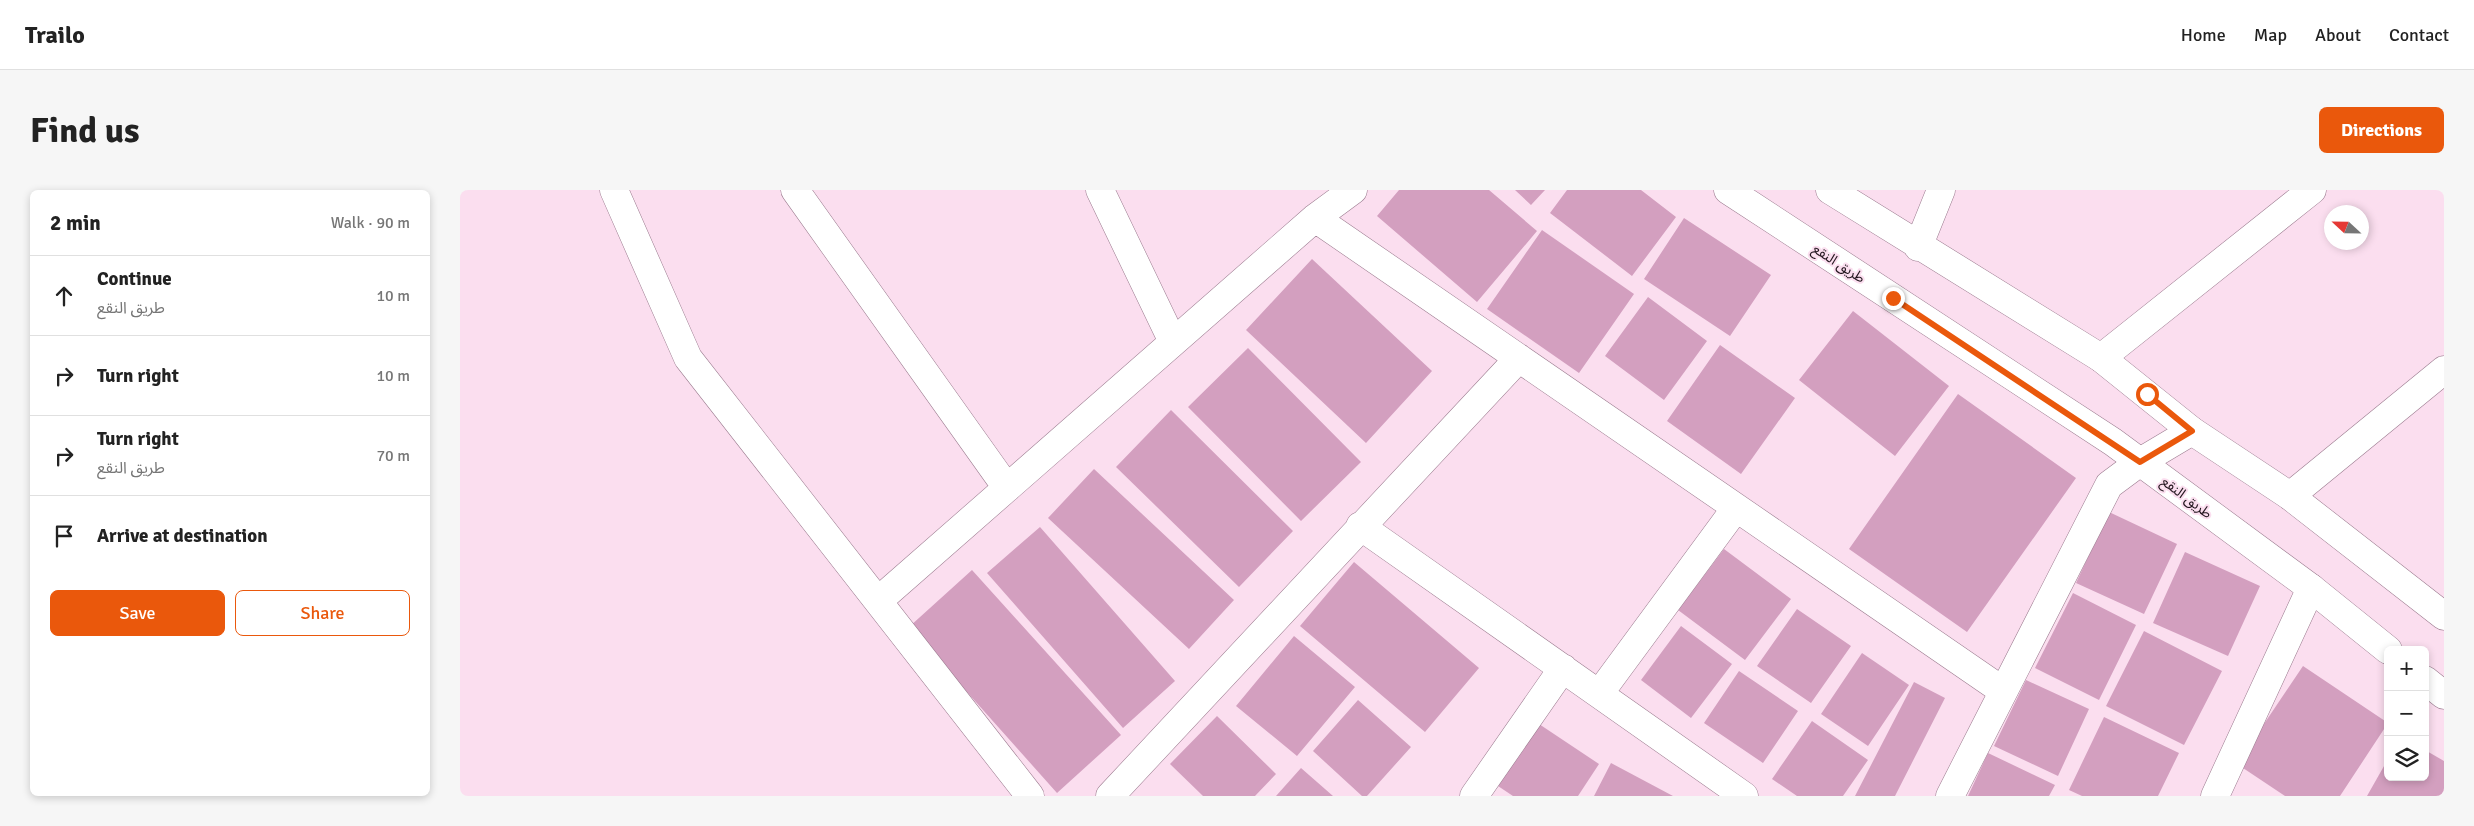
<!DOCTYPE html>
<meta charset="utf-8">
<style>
:root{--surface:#fff;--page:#f6f6f6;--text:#222;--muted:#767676;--line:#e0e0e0;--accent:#ea580c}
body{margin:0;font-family:Signika,"Noto Sans Arabic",sans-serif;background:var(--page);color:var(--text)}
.controls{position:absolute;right:15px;bottom:15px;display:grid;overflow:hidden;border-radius:8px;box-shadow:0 2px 8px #0003}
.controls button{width:45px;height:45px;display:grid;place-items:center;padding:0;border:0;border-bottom:1px solid var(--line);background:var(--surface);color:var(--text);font:25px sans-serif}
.compass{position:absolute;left:1864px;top:15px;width:45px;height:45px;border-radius:50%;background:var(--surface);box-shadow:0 2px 8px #0003;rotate:292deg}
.stop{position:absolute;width:15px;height:15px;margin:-11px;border:4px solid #ea580c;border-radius:50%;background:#fff}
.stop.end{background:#ea580c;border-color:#fff;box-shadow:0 1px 5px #0008}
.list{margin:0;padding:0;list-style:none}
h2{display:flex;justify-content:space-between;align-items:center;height:65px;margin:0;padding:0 20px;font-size:21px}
h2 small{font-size:16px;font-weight:400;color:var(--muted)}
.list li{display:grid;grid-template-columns:32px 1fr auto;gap:15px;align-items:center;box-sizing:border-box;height:80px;padding:0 20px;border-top:1px solid var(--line)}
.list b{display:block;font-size:19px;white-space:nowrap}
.list p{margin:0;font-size:16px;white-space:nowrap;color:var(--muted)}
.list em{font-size:16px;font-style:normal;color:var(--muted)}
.actions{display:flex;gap:10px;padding:15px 20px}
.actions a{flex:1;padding:11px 0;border:1px solid var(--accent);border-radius:8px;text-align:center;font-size:18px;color:var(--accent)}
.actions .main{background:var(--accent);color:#fff}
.icon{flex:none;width:28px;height:28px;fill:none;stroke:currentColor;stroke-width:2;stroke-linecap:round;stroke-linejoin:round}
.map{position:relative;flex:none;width:1984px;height:606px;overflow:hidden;border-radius:8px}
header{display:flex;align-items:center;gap:30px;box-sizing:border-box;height:70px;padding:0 25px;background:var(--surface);border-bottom:1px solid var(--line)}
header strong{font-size:24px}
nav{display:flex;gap:28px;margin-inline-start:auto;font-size:18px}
.intro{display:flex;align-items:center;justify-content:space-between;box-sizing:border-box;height:120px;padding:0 30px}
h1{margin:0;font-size:35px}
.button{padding:12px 22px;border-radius:8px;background:var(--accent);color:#fff;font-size:18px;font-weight:700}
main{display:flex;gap:30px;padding:0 30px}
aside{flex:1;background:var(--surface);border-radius:8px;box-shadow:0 2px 8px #0003}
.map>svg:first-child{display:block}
</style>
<header>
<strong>Trailo</strong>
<nav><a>Home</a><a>Map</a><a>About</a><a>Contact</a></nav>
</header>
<div class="intro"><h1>Find us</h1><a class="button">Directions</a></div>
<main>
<aside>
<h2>2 min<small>Walk · 90 m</small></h2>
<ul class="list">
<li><svg class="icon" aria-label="ahead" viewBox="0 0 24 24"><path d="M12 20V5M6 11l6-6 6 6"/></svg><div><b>Continue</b><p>طريق النقع</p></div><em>10 m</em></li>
<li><svg class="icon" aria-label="right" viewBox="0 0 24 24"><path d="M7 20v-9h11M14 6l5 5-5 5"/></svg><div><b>Turn right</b></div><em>10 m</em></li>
<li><svg class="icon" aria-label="right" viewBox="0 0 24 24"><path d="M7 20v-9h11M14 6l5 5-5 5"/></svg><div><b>Turn right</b><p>طريق النقع</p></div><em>70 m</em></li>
<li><svg class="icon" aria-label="arrive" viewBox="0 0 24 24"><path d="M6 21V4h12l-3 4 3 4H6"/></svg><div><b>Arrive at destination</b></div></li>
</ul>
<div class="actions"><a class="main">Save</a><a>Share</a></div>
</aside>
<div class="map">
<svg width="1984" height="606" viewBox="0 0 1984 606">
<rect width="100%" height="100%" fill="#fbdeef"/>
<path fill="#d39fbf" d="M939,0h90l48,41 -60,71 -100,-86z
M1055,0h30l-14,15z
M1107,0h74l35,27 -44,59 -82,-63z
M1224,28l87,57 -41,61 -86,-57z
M1082,40l92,64 -55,79 -92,-64z
M852,69l120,112 -66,72 -120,-113z
M1188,107l59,44 -43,59 -59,-44z
M1393,121l96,75 -54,70 -96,-76z
M1260,155l75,53 -54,76 -74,-53z
M788,158l113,114 -60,59 -113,-114z
M1498,204l118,84 -109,154 -118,-83z
M711,220l122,121 -54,56 -123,-120z
M634,279l140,131 -45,49 -141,-131z
M1649,322l68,32 -33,70 -68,-31z
M580,337l135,154 -52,47 -136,-155z
M1264,359l67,50 -46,61 -67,-50z
M1725,362l75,34 -32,70 -75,-33z
M894,372l125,106 -54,64 -125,-106z
M512,380l149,165 -64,58 -148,-166z
M1613,403l63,32 -37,75 -64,-32z
M1337,419l54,37 -40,57 -54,-37z
M1221,436l51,38 -41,54 -50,-38z
M1684,441l78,40 -38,74 -78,-39z
M834,446l61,51 -58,69 -61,-50z
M1402,463l47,32 -41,61 -47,-32z
M1843,476l85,57 -48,73h-55l-48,-32z
M1279,481l59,40 -35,52 -59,-40z
M1566,490l63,29 -31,67 -64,-30z
M1454,492l31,16 -50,98h-40z
M898,510l53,47 -44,49h-5l-49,-45z
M757,526l59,58 -21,22h-52l-33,-32z
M1644,527l75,36 -21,43h-76l-13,-6z
M1352,531l56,39 -25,36h-46l-25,-17z
M1076,532l63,42 -21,32h-65l-18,-12z
M1965,560l19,11v35h-77l21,-37v18h37z
M1528,563l67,32 -6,11h-81z
M1151,573l62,33h-79z
M841,578l32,28h-57z"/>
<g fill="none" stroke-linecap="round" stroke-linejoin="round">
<defs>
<path id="minor" d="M154,0l74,168 342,438
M335,0l212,298
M640,0l73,152
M855,28l688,473
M1641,168l211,-168
M1830,306l154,-126
M900,336l384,270
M418,411l437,-383 38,-28
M1139,504l137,-186
M650,606l409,-438
M1014,606l89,-128
M1490,606l159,-311 31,-23 52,-31
M1755,606l96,-208"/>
<path id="tertiary" d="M1268,0l385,252 198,146 77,62
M1370,0l271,168 91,73 98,65 154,120
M1458,57l23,-57
M1965,490l19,15"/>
</defs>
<use href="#minor" stroke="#9b7b8f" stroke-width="29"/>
<use href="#tertiary" stroke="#9b7b8f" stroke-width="29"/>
<use href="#minor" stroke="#fff" stroke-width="28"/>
<use href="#tertiary" stroke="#fff" stroke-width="28"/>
</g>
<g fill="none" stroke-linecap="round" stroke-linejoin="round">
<path stroke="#ea580c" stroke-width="6" d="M1433,108l247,164 52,-31 -45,-37"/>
</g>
<g text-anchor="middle" stroke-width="4" stroke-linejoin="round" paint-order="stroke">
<g font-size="14" fill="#20141c" stroke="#fbdeef">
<text transform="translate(1379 73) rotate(33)" y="5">طريق النقع</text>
<text transform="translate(1727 307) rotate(37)" y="5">طريق النقع</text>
</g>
</g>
</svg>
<div class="controls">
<button>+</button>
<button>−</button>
<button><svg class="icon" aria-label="layers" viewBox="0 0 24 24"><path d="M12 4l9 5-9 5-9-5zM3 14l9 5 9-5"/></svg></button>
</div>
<svg class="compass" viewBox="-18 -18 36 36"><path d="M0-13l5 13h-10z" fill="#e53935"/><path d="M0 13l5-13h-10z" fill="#767676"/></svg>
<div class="stop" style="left:1687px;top:204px"></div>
<div class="stop end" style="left:1433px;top:108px"></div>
</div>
</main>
